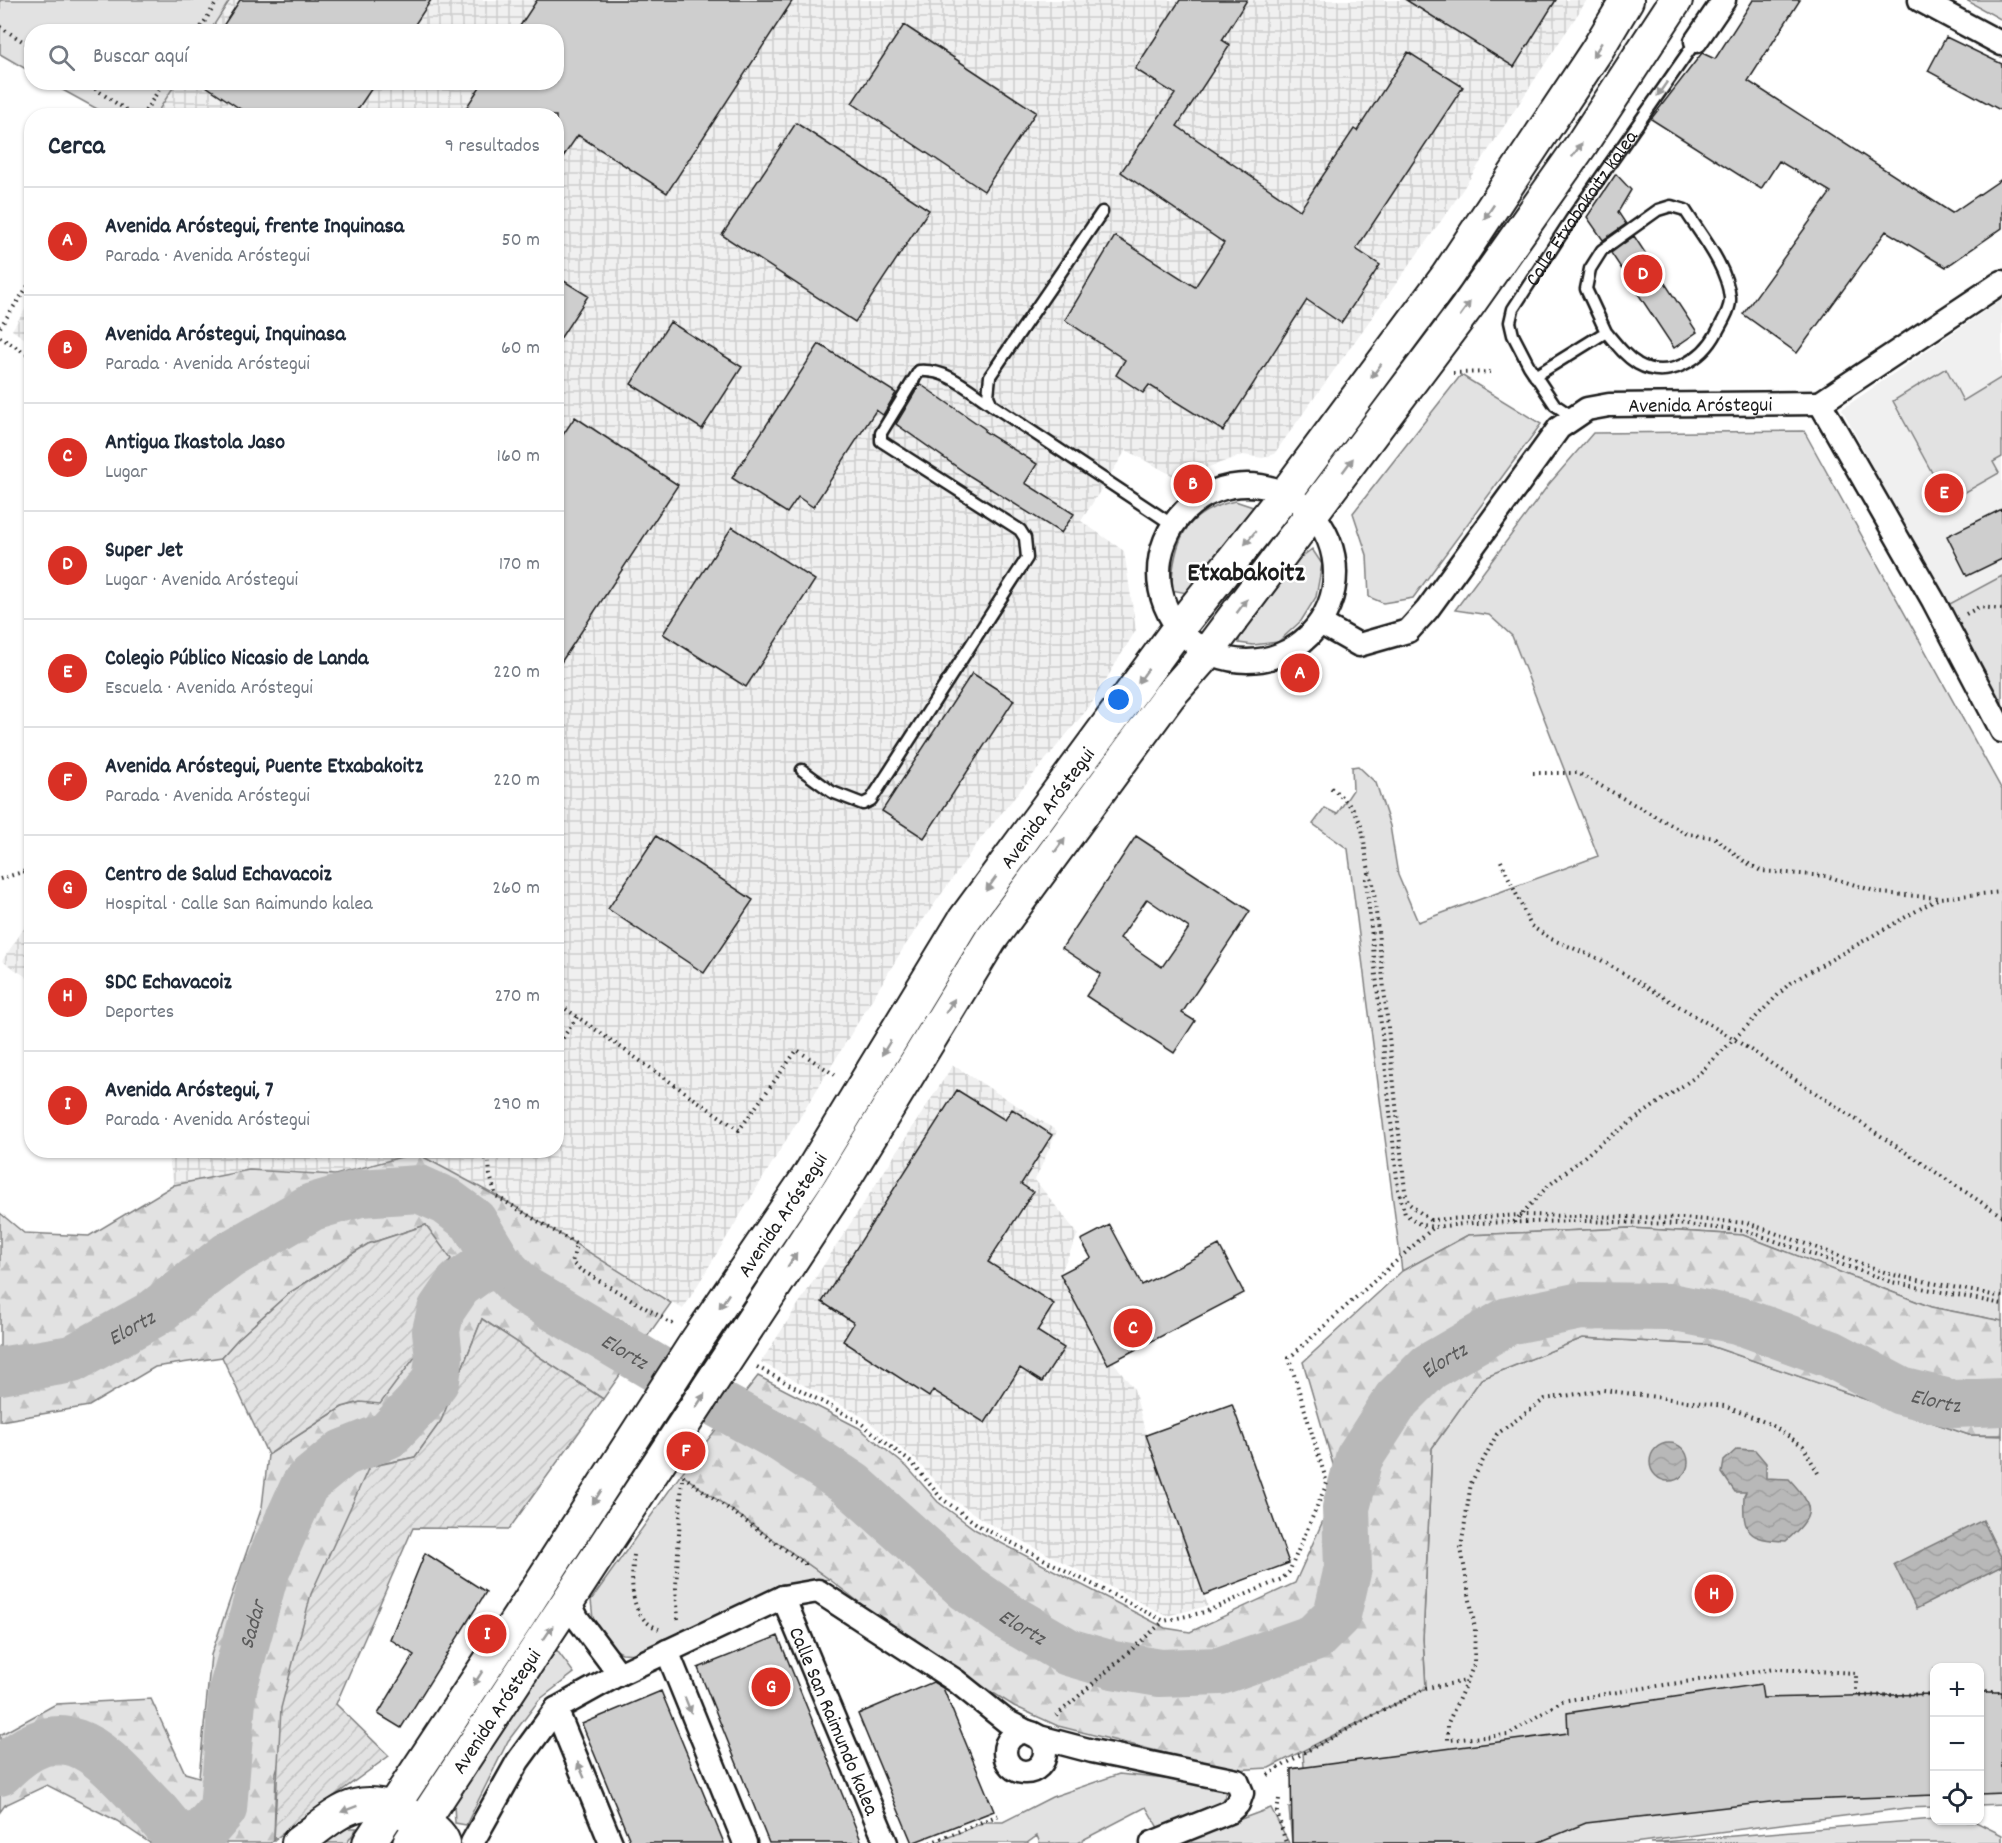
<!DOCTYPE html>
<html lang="es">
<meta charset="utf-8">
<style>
:root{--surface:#fff;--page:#f2f2f3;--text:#1f2937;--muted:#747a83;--line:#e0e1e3;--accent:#d93025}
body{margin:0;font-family:Dekko,sans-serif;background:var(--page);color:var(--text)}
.controls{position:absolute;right:18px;bottom:18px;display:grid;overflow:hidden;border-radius:12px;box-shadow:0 2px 4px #0004}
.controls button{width:54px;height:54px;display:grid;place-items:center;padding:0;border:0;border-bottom:2px solid var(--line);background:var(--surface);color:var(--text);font:30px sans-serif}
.you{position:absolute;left:1119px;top:700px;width:21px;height:21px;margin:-15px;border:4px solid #fff;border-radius:50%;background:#1a73e8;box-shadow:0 0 0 9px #1a73e833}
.badge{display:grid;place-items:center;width:39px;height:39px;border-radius:50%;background:var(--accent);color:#fff;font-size:20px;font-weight:700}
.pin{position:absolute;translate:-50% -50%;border:3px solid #fff;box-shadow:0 2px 6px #0006}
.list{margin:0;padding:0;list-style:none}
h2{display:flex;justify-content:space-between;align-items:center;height:78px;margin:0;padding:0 24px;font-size:26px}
h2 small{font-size:20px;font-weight:400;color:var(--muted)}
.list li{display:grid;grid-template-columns:39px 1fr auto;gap:18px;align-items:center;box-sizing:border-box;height:108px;padding:0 24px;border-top:2px solid var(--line)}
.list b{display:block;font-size:22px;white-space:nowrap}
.list p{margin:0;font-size:20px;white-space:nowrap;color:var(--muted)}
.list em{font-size:20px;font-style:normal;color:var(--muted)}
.icon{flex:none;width:33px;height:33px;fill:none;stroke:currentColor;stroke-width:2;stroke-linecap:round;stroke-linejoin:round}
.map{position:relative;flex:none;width:2002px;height:1843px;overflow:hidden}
.search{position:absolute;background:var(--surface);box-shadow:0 2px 4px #0004;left:24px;top:24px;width:540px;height:66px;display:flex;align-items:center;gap:15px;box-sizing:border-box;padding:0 21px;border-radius:24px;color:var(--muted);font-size:22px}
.panel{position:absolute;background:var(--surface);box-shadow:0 2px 4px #0004;left:24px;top:108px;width:540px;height:1050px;border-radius:24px}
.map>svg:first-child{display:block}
</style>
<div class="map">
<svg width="2002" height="1843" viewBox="0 0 2002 1843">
<defs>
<pattern id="industrial-grid" width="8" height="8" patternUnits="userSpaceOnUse" patternTransform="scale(1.5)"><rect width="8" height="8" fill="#f0f0f0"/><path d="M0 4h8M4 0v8" fill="none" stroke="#cdcdcd"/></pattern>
<pattern id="forest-firs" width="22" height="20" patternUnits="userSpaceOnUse" patternTransform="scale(1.5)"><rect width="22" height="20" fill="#e2e2e2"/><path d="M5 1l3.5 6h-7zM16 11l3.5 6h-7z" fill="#c1c1c1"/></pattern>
<pattern id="garden-furrows" width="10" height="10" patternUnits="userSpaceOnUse" patternTransform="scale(1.5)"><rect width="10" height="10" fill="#e2e2e2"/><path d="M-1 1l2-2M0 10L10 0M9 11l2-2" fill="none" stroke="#c1c1c1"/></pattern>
<pattern id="water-waves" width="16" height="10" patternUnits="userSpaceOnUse" patternTransform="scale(1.5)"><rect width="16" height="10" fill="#b8b8b8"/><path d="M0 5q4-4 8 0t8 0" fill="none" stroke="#9e9e9e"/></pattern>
</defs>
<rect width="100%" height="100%" fill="#fff"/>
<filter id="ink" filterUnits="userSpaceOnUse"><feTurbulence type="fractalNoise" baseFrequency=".0167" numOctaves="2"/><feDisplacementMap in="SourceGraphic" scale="12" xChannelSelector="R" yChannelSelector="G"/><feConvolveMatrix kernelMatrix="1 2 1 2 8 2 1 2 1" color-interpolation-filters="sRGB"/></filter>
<g filter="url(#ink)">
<path fill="#f0f0f0" d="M2002,299v277l-56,30 -104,-197z"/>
<path fill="url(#industrial-grid)" d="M232,0h1355l-136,207 -177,247 -11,4 -20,-3 -66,23 -51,-28 -45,71 43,30 12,79 -46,76 -109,132 -77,109 -221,362 -172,-105 -95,-50 -81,21 -86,-5 -75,15 -7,-34 389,-1v-1034h-401l22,-33 379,-1v-50l-345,-1z
M31,300v43l-19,-13z
M31,918v62l-29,-19z
M953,1065l104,66 -22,49 43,54 -18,40 43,74 31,41 12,46 62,171 -42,10 -180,-94 -39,-27 -31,-35 -53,-43 -102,-55z"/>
<path fill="#e2e2e2" stroke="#7f7f7f" stroke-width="1.5" d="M0,0h230l-20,31 -178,1 -1,40 -31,-18z
M1966,0h36v20z
M50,83h126l-21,33 -47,-1z
M1946,368l17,33 39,-24v80l-9,5 6,11 -51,29 -55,-101z
M1461,375l80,49 -128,174 -30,5 -14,-6 -2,-42 -14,-42z
M1804,431l198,359v531l-71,-14 -188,-72 -113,-7 -162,7 -66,36 -54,-422 -35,-25 12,-16 12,6 16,-24 -1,-23 6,-1 18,17 14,43 8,49 20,47 180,-66 -86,-220 -23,-21 -34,-5 94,-126 44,-51z
M1235,501l18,6 -66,86 -16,-3c3,-48 12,-78 64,-89z
M1312,549l10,15 -6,33 -15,24 -23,21 -25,3 -14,-2v-10l57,-72z
M2002,576v131l-56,-101z
M1583,1338l125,7 261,90 33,1v368l-22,1v-137h-46v139l-28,1 -273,35h-341l-3,-35 11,-1 -7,-7 -2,-31 13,-2 -1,-14 123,-65 -3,-49 9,-191 49,-69z
M681,1474l148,105 -22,4 -169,71 -16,-1 -18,-9 -11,-25 -2,-19z
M546,1636l28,37 -35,27 -31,41 -42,84 -11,-2 -1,-19z
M1119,1774l93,10 14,6 -3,15 -62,28 -15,-26 -69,36h-37l-3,-7 -10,7h-92l49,-21h19l49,-25z
M1271,1808l18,35h-113z
M1934,1819l40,2 28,14v8h-352z
M339,1828h18l-10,15h-31z"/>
<path fill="url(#forest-firs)" stroke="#7f7f7f" stroke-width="1.5" d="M416,1153l95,51 160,99 -68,96 -121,-80 -41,102 -26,36 -46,10 -93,305 -2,68 -4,3h-120l-33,-22 -70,-36 -42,20 -5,7v-77l56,-31 95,-5 34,74 14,4 12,-122 51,-148 6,-52 74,-48 18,-5 64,-57 -6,-37 21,-29 -13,-54 -58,19 -79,49 -51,46 -16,18 -67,10 -66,39 -89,15v-208l24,20 65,3 85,-51 75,-15 86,5z
M1630,1228l113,7 188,72 71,14v114h-33l-261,-90 -125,-7 -102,41 -49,69 -9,191 3,49 -157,80 -37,2 -174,-44 -44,-20 -110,-69 -75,-58 -148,-105 77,-98 101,52 48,39 31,35 38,28 189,98 25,4 105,-49 44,-98 -36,-123 99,-91 66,-36z"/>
<path fill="url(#garden-furrows)" stroke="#7f7f7f" stroke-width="1.5" d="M426,1225l25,34 -33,49 6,37 -44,59 -20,-2 -18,5 -74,48 -46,-98 16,-18 51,-46 79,-49z
M482,1319l121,80 -94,130 -96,-1 -77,176 53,52 -115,84 7,-132 30,-114 58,-127 46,-10 26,-36z"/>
<path fill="url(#water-waves)" stroke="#7a7a7a" stroke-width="1.5" d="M1650 1462a19 19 0 1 1 38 0a19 19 0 1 1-38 0Z
M1737,1449l18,1 11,13v15l23,1c27,29 26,36 -3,62 -38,-1 -44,-8 -42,-45l2,-4h-11l-13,-19 2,-12z
M1983,1520l19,39v7l-86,43 -22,-45z"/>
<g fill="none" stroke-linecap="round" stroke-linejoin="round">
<g stroke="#b8b8b8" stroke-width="48">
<path id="s1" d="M0,1371l72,-12 81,-45 75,-58 84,-49 48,-14 59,-4 27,12 27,20 26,43 24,25 166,99 93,51 70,46 115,103 43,30 58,34 45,13 47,8 60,-2 94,-33 23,-23 11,-47 -2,-60 13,-50 38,-59 32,-32 79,-46 73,-15 89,1 67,13 94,34 70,37 53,13 48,-2"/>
<path id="s2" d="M0,1772c68,-69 105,-12 154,38 7,7 14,19 23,24 5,3 16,3 22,3l24,-28 10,-121 32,-115 40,-89 38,-31 45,-18 34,-36 14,-19 3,-22 -3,-27 5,-21 17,-25 21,-15 20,-6"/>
</g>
</g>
<path fill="#cecece" stroke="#1c1c1c" stroke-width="1.5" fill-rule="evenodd" d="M240,0h191l-21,32h-191z
M537,0h256l-126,193 -89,-58 -22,32v-51h-78l-12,-8 17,-26h73v-50h-40z
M1180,0h67l-25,40 8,5 -53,81 123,84 54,-81 3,2 51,-79 55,35 -107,162 24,16 -39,58 -34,-23 -84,131 -74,-46 -6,8 -27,-18 9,-15 -60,-40 50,-84 80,51 29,-44 -103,-71 54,-78 -40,-25z
M1406,0h150l-42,67z
M1753,0h47l-52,81 204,132 50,-34v49l-56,39 -60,-36 -89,122 -54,-39 88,-122 -52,-31 -18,28 -110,-70 51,-66 13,6z
M904,25l132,87 -52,79 -132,-88z
M1946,37l56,27v47l-74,-40z
M200,82h176l-23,34h-102z
M796,123l133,87 -74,112 -133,-87z
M1616,174l15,16 -13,22 8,12 -23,16 -16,-23z
M1634,236l63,96 -23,16 -63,-95z
M556,276l32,20 -32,49z
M670,322l72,45 -40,62 -71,-45z
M819,344l77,49 -13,22 -7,-5 -63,97 -15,-10 -11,16 -55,-35z
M920,384l65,45 -1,2 53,33 -12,19 49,31 -13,19 -91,-57 -74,-52z
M575,417l103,68 -122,185v-225z
M2002,509v50l-35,17 -20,-40z
M732,527l83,53 -69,107 -83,-53z
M972,673l42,27 -90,138 -42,-27z
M656,836l97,64 -49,73 -96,-64z
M1136,836l114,75 -68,102 13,8 -21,32 -88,-57 15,-22 -39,-26zM1147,899l42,29 -27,39 -42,-29z
M957,1090l48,30 7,-11 40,26 -31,49 12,8 -45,70 66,42 -17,27 27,17 -22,34 -22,-14 -35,55 -52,-33 -4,7 -86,-56 11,-18 -32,-21z
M1110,1225l32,60 77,-40 25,48 -136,71 -48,-90 31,-16 -10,-18z
M1232,1404l57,159 -85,32 -58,-160z
M425,1553l61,39 -85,136 -23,-14 36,-59 -24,-16z
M778,1636l84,207h-93l-71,-175z
M933,1682l10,6 51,123 -82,32 -54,-129z
M1761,1684l2,14 172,-4v101l-156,6 -193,22 -49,20h-245l-1,-74 277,-36 -1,-20z
M661,1691l63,152h-93l-49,-119z
M1980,1692h22v101l-22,1z"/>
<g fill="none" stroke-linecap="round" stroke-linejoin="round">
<defs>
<g id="service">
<path d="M1102,212l-112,164 -2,20 4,9 181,120"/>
<path d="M1535,376l71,-44c10,12 19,24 32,32 30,17 65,-5 79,-32 5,-10 14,-23 13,-34 -3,-32 -28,-61 -45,-88l-14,-4 -13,4 -56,40 -12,19 -4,20 20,43"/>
<path id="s3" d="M1573,417l-18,-12 -26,-39 -16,-31 -3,-13 3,-13 59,-91 124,-177"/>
<path d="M802,770l30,22 31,12 8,-4 156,-242 -2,-20 -5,-8 -139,-89v-8l38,-62c29,-2 50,19 73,34"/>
</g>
<g id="minor">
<path d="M1920,0l82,44"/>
<path d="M1696,41l28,-41"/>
<path d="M1820,403l113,197 69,131"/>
<path d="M1820,403l182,-121"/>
<circle cx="1247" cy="573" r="88"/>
<path id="s4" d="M1322,624l37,21 49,-14 19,-21 132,-182 28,-19 22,-4 211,-2"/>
<path id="s5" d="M783,1597l103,246"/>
<path d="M569,1602l8,16 42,56"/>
<path d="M667,1651l78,192"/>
<path d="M556,1709l55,134"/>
<circle cx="1025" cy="1752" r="20"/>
<path d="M472,1843l46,-82 38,-52 63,-35 164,-77 35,-6 138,90 50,40 29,15 57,15 145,30 5,12 -4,11 -9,8 -77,31"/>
</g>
<g id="secondary">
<path d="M298,1843c44,-33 61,-54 115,-26 11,5 27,14 31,26"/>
<path id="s6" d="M369,1843l149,-225 177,-275 114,-168 155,-255 214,-291 108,-136 161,-217 150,-226 30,-50"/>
<path id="s7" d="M409,1843l429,-653 153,-251 178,-243 38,-43 260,-346 114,-162 95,-145"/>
</g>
</defs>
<use href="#service" stroke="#1c1c1c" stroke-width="15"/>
<use href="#minor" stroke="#1c1c1c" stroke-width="27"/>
<use href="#secondary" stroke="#1c1c1c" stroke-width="36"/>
<path stroke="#1c1c1c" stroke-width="4" stroke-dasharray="1.5 4.5" stroke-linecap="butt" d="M0,27l32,20
M198,32l20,-32
M85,82l50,34
M142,116l22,-34
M0,327l32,-47
M0,337l32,20
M1453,373l39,-1
M1966,614l13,-7 23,2
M1533,773h45l109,61 28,4 29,23 17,10 65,5 55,17 58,5 63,-6
M1331,788c44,34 26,51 42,95l32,308 3,12 23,18
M1501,861l30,65 20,13 48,20 135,80 268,177
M1369,873l-3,6 32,310 7,25 16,11 13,2 39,-4 111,-2 92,3 71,7 144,51 111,22
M0,879l32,-10
M556,1002l183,128 58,-80 41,27
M556,1048l21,-31
M468,1150l20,10
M488,1150l2,25 6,21 80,48 -4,19 9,7 92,54
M1430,1220l91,-5 161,3 65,5 146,52 109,22
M1514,1222l33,-35 54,-44 97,-68 92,-92 149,-85
M757,1367l101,54 55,43 28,34 40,29 183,94 41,-9 77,-33 7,-7 38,-89 -38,-125 145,-131
M1818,1473l-15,-27 -33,-22 -46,-18 -121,-16 -58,9 -48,35 -26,49 -10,65 14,81 -1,36 -26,58v17l60,-5 54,-34 68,-11 144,-21 82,4v23l78,-2
M683,1476l122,88v5
M634,1555c-3,26 -6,63 25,74
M678,1619l-2,-31 6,-108
M1980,1692h22
M1056,1716l108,-95
M1268,1775l35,-22 123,-65 41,-7
M1279,1799l-2,13 9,31
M930,1843l69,-28"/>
<use href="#service" stroke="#fff" stroke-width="10"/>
<use href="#minor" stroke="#fff" stroke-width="22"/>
<use href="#secondary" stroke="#fff" stroke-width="32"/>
</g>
<defs><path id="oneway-solid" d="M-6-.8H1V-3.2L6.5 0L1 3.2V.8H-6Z" transform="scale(1.5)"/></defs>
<g fill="#999">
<use href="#oneway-solid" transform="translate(1597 50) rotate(122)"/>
<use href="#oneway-solid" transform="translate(1662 89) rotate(125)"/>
<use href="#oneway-solid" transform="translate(1577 150) rotate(-55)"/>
<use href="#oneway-solid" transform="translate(1489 212) rotate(124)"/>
<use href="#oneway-solid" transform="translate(1465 309) rotate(-54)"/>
<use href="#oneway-solid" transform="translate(1376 371) rotate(127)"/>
<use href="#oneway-solid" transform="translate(1348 465) rotate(-53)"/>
<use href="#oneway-solid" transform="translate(1250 538) rotate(129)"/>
<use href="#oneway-solid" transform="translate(1242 606) rotate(-53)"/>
<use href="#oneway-solid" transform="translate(1143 676) rotate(126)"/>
<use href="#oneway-solid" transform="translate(1060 845) rotate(-54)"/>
<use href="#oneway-solid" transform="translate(991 884) rotate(126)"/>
<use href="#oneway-solid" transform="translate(950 1006) rotate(-59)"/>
<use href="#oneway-solid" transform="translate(886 1048) rotate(121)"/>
<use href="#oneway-solid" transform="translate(792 1260) rotate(-57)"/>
<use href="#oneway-solid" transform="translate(724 1301) rotate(124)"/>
<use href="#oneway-solid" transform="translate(700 1401) rotate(-57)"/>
<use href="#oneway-solid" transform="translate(597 1497) rotate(123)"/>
<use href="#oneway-solid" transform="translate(548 1633) rotate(-56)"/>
<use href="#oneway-solid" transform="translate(478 1678) rotate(123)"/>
<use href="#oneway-solid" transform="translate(688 1705) rotate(68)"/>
<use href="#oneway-solid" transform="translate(581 1770) rotate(-113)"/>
<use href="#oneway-solid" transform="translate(349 1809) rotate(159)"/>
</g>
</g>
<g text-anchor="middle" stroke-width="5" stroke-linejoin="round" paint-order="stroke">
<g font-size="21" fill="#1c1c1c" stroke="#fff">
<text dy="7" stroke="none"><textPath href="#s3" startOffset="252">Calle Etxabakoitz kalea</textPath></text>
<text dy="7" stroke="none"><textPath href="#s4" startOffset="494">Avenida Aróstegui</textPath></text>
<text dy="7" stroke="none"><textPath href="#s6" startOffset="1238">Avenida Aróstegui</textPath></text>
<text dy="7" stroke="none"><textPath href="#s6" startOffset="752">Avenida Aróstegui</textPath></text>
<text dy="7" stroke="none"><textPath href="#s7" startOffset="158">Avenida Aróstegui</textPath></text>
<text dy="7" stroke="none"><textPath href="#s5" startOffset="134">Calle San Raimundo kalea</textPath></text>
</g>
<g font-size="22" font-style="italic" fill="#5a5a5a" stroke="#fff">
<text dy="8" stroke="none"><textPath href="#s1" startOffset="140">Elortz</textPath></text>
<text dy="8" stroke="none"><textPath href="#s1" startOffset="734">Elortz</textPath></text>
<text dy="8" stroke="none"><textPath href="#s1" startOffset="1850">Elortz</textPath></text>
<text dy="8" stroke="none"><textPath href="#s1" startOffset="2372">Elortz</textPath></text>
<text dy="8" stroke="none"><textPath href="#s1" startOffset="1220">Elortz</textPath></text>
<text dy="8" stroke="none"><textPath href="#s2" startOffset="470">Sadar</textPath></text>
</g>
<g font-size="27" font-weight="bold" fill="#1c1c1c" stroke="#fff">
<text x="1246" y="580">Etxabakoitz</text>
</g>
</g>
</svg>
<div class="controls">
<button>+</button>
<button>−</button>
<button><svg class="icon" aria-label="locate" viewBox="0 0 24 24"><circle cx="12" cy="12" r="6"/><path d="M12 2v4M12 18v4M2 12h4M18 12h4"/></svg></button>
</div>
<div class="you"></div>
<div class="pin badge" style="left:1300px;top:673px">A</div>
<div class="pin badge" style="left:1193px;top:484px">B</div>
<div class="pin badge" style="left:1133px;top:1328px">C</div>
<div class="pin badge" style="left:1643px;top:274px">D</div>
<div class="pin badge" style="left:1944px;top:493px">E</div>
<div class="pin badge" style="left:686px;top:1451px">F</div>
<div class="pin badge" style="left:771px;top:1687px">G</div>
<div class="pin badge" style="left:1714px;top:1594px">H</div>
<div class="pin badge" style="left:487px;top:1634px">I</div>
<div class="search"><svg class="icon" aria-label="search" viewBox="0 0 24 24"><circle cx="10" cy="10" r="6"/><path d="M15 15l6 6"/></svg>Buscar aquí</div>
<section class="panel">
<h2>Cerca<small>9 resultados</small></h2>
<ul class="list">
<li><span class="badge">A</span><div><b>Avenida Aróstegui, frente Inquinasa</b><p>Parada · Avenida Aróstegui</p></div><em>50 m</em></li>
<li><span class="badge">B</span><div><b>Avenida Aróstegui, Inquinasa</b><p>Parada · Avenida Aróstegui</p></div><em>60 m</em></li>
<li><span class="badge">C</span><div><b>Antigua Ikastola Jaso</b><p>Lugar</p></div><em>160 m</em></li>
<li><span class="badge">D</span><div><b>Super Jet</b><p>Lugar · Avenida Aróstegui</p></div><em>170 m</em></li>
<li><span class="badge">E</span><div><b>Colegio Público Nicasio de Landa</b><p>Escuela · Avenida Aróstegui</p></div><em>220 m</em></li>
<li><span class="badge">F</span><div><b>Avenida Aróstegui, Puente Etxabakoitz</b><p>Parada · Avenida Aróstegui</p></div><em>220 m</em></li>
<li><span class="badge">G</span><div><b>Centro de Salud Echavacoiz</b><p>Hospital · Calle San Raimundo kalea</p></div><em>260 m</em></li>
<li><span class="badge">H</span><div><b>SDC Echavacoiz</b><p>Deportes</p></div><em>270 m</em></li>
<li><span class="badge">I</span><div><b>Avenida Aróstegui, 7</b><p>Parada · Avenida Aróstegui</p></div><em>290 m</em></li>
</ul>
</section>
</div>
